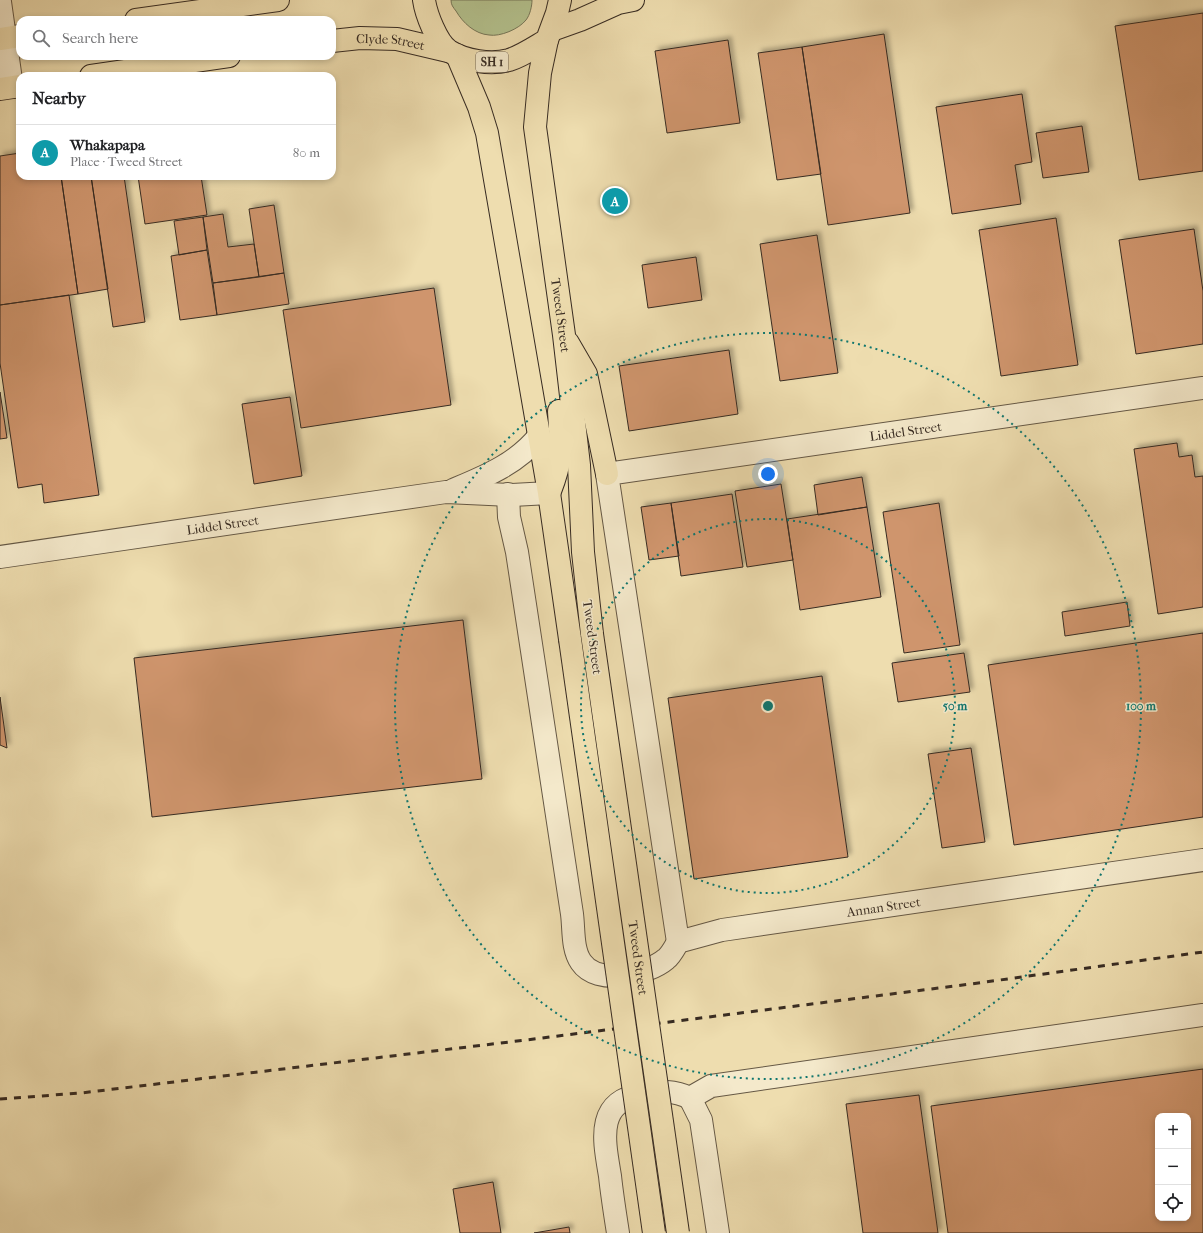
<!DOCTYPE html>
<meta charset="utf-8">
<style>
:root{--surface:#fff;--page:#f6f6f6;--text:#202124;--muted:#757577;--line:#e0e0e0;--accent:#8f2418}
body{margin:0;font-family:"IM FELL French Canon",serif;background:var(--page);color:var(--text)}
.controls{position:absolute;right:12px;bottom:12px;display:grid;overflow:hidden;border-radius:8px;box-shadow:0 2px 6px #0003}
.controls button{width:36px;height:36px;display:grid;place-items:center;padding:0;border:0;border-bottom:1px solid var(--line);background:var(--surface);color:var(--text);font:20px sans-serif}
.you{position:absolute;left:768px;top:474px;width:14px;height:14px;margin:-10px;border:3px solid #fff;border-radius:50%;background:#1a73e8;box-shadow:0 0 0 6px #1a73e833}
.badge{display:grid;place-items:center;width:26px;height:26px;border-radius:50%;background:var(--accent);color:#fff;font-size:13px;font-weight:700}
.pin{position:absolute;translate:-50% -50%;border:2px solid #fff;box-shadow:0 1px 4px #0006}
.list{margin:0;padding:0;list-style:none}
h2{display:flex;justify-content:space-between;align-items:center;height:52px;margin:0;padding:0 16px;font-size:17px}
h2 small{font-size:13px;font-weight:400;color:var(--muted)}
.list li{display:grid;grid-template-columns:26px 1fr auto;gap:12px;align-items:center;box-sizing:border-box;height:56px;padding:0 16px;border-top:1px solid var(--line)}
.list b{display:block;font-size:15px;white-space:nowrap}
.list p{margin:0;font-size:13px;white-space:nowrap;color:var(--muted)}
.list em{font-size:13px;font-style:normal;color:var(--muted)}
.icon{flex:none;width:22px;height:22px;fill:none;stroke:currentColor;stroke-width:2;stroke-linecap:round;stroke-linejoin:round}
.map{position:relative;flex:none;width:1203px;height:1233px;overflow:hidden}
.search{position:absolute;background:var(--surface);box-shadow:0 2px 6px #0003;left:16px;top:16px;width:320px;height:44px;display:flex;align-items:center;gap:10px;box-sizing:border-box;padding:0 14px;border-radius:12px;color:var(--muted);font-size:15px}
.panel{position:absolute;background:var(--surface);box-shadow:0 2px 6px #0003;left:16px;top:72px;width:320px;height:108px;border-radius:12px}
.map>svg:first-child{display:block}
</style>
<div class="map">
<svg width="1203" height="1233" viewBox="0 0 1203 1233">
<defs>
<filter id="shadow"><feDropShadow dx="3.5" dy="-3.5" stdDeviation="2" flood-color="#0004"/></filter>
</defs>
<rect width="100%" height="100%" fill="#eeddaf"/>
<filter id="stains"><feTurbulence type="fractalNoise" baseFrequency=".005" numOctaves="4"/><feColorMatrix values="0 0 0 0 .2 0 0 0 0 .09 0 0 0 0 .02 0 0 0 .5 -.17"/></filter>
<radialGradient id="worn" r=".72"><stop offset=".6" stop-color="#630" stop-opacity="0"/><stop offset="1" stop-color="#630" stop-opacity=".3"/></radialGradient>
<path fill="#b4c28e" stroke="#767658" d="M451,0h81c0,6 -2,15 -6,20 -7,9 -26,17 -37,15 -14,-1 -26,-12 -33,-24 -3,-4 -5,-6 -5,-11z"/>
<path fill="#cf956d" stroke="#372b22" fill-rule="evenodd" filter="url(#shadow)" d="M1203,13v158l-64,9 -24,-154z
M884,34l26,179 -82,12 -26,-178z
M728,40l12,83 -73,10 -12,-82z
M802,47l19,127 -44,6 -19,-127z
M1022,94l10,68 -17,3 6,39 -69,10 -16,-107z
M1082,126l7,46 -46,6 -7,-45z
M20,153v23h41l17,118 -78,11v-149z
M61,176h30l17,113 -30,5z
M91,176h33l21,146 -32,5z
M138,176h63l6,39 -62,9z
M274,205l10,68 -25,4 -10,-68z
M223,214l5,33 26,-3 5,33 -46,6 -10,-66z
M203,217l4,33 -28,5 -5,-34z
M1056,218l22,147 -77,11 -22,-146z
M1194,229l9,62v53l-67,10 -17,-114z
M817,235l21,138 -58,8 -20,-137z
M207,250l10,65 -37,5 -9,-64z
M696,257l6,43 -54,8 -6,-43z
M284,273l5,31 -72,11 -4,-32z
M434,288l17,117 -150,23 -18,-118z
M69,295l30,200 -55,8 -2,-19 -24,4 -18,-125v-58z
M729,350l9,64 -109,17 -10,-65z
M0,392l7,46 -7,1z
M290,397l12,79 -48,8 -12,-80z
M1177,443l2,14 13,-2 3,22 8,-1v131l-45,7 -24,-165z
M862,477l5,30 -49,8 -4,-30z
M781,484l12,76 -46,7 -12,-76z
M732,494l11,73 -62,9 -10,-73z
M671,503l8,53 -30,4 -8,-53z
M939,503l21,142 -56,8 -21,-141z
M867,507l14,90 -81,13 -13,-91z
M1127,602l3,24 -65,10 -3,-24z
M463,620l19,159 -330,38 -18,-159z
M1203,633v184l-189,28 -26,-180z
M964,653l6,39 -72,10 -6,-39z
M822,676l26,181 -154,22 -26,-181z
M0,697l7,51 -7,-3z
M971,748l14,94 -43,6 -14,-94z
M1203,1069v164h-255l-17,-127zM1158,1116h30v102h-30z
M919,1095l19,138h-75l-17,-129z
M493,1182l8,51h-41l-7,-44z
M569,1227l1,6h-36z"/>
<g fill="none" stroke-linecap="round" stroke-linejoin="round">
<defs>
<g id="minor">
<path d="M0,2l12,85"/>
<path d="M453,490c31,-13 64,-26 86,-54"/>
<path id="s1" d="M508,494l1,23 8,35 55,362c2,15 0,35 9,48 16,24 66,13 85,-3 5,-4 9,-12 12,-17l44,-12 481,-70"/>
<path id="s2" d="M0,557l446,-65 66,3 37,-2"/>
<path id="s3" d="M678,942l-71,-468 596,-86"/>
<path d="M690,1098l21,-12 492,-71"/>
<path d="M690,1098l11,22 17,113"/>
<path d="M618,1233c-3,-19 -6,-38 -8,-57 -6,-36 -15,-75 33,-82 18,-3 31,-4 47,4"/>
</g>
<g id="major">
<path id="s4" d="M547,40l-7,33 -5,54 29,208 15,130 4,87 9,82"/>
<path d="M457,55l22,52 8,26 62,360 21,146"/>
<path d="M568,343l18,31 21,100"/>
<path d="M550,491c13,-33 11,-45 9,-80"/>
</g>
<g id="highway">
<path d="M424,0c2,14 13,43 25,51 16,10 42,14 60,9 13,-4 26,-13 38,-20l10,-27 3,-13"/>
<path d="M136,20l142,-20"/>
<path d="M552,30l28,-10 38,-17 15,-3"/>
<path d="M0,39l20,-3"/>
<path id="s5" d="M332,41l28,-3 37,1 51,12"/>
<path d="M91,76l138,-20"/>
<path d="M0,89l20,-3"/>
</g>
</defs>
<use href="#minor" stroke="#655845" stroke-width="24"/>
<use href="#major" stroke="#372b22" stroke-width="24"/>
<use href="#highway" stroke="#372b22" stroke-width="24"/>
<use href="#minor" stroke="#f4e9cb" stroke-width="22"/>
<use href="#major" stroke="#eeddaf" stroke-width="22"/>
<use href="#highway" stroke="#eeddaf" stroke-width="22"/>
<path stroke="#372b22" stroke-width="3" stroke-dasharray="7 7" stroke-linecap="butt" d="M0,1099l81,-6 445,-53 445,-56 232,-32"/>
<defs>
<g id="major-bridge">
<path id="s6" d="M592,634l86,599"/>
<path d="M570,639l84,594"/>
</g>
</defs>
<use href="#major-bridge" stroke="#372b22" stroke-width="24" stroke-linecap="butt"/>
<use href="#major-bridge" stroke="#eeddaf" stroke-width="22"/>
</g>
<g fill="none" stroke="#0f766e" stroke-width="2" stroke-dasharray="2 4">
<circle cx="768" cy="706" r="187"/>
<circle cx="768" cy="706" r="373"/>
</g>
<g text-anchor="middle" stroke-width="3" stroke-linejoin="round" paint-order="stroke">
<rect fill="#f4e9cb" stroke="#706455" stroke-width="1" x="476" y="52" width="32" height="20" rx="3"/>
<g font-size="12" font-weight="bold" fill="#372b22">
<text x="492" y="66">SH 1</text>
</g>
<g font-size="13" fill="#372b22" stroke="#f4e9cb">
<text dy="5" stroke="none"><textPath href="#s5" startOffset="59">Clyde Street</textPath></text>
<text dy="5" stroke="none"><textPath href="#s4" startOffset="278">Tweed Street</textPath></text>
<text dy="5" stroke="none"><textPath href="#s3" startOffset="775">Liddel Street</textPath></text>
<text dy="5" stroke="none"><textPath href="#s2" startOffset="225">Liddel Street</textPath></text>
<text transform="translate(593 637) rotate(82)" y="5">Tweed Street</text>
<text dy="5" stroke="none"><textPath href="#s1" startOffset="797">Annan Street</textPath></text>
<text dy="5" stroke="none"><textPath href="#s6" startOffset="327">Tweed Street</textPath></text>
</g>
</g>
<circle cx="768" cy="706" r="6" fill="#0f766e" stroke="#f4e9cb" stroke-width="2"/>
<g font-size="12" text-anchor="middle" font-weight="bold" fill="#0f766e" stroke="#f4e9cb" stroke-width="3" stroke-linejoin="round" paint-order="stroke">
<text x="955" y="710">50 m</text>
<text x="1141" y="710">100 m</text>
</g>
<rect width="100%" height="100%" filter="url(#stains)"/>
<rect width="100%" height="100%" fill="url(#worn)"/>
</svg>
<div class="controls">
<button>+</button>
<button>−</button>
<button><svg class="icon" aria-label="locate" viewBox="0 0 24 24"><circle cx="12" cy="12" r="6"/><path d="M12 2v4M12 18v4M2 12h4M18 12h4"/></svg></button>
</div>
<div class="you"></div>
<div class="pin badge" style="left:615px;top:201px;background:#0f9aa8">A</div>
<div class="search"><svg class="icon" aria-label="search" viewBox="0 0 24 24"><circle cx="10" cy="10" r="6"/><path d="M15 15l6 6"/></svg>Search here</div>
<section class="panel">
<h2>Nearby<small></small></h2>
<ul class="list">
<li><span class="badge" style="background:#0f9aa8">A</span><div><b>Whakapapa</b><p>Place · Tweed Street</p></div><em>80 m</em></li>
</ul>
</section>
</div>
